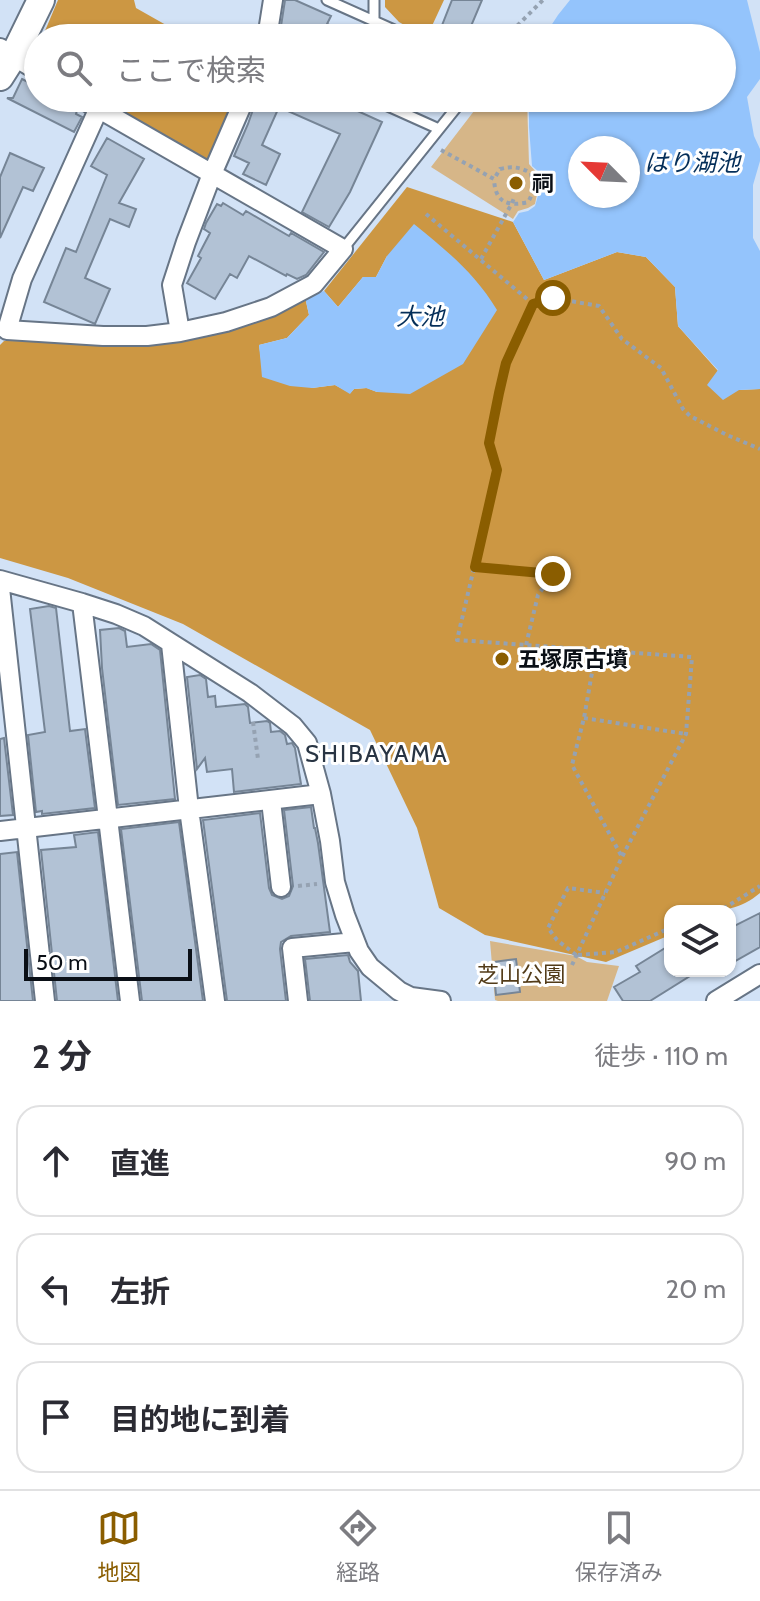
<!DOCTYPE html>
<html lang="ja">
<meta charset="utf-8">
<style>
:root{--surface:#fff;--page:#f2f2f3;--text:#2b2b33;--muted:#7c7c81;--line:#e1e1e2;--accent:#8a5d00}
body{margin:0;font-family:Cabin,"Noto Sans JP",sans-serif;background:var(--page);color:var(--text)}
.controls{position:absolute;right:24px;bottom:24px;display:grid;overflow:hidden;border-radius:16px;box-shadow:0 2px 6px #0004}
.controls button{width:72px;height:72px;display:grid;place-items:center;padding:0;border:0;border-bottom:2px solid var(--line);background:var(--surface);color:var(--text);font:40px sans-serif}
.compass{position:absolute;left:568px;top:136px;width:72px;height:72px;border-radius:50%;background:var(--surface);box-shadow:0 2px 6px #0004;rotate:294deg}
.scale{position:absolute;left:24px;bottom:20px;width:168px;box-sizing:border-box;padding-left:8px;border:4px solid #0a0f16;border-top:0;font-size:22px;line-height:28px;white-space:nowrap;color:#0a0f16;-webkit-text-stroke:6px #fff;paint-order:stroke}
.stop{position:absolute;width:24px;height:24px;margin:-18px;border:6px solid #8a5d00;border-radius:50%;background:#fff}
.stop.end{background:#8a5d00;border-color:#fff;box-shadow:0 2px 8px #0008}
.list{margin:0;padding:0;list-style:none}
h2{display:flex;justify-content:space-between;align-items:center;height:104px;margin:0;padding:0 32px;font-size:34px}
h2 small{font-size:26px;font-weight:400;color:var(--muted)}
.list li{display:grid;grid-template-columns:52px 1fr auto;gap:24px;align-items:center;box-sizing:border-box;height:112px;margin:0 16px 16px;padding:0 16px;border:2px solid var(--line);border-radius:24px}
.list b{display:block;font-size:30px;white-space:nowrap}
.list em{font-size:26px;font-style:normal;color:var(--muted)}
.icon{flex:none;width:44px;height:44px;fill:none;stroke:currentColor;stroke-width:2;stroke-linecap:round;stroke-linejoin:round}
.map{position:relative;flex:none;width:760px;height:1001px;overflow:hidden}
.search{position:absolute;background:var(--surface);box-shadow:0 2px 6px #0004;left:24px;right:24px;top:24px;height:88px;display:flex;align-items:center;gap:20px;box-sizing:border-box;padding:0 28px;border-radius:44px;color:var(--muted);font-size:30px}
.sheet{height:488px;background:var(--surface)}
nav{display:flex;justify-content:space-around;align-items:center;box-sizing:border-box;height:112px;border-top:2px solid var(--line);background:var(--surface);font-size:22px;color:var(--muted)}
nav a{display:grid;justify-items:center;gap:4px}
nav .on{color:var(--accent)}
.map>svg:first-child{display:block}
</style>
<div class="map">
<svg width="760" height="1001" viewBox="0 0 760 1001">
<rect width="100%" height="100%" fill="#d2e2f6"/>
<path fill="#d6b688" d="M484,98h43l2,66 8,9 2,12 -4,19 -7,4 -10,3 -5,8 -82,-52z
M490,941l86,15 11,6 32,4 -12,35h-109l-3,-1z"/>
<path fill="#cc9743" d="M58,0h76l2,8 53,30h-147z
M385,0h59l-13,28 -9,7 -23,-13 -14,-15z
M97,98h142l-25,60 -8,3z
M407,187l106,35 31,58 73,-28 29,5 29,30 3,39 40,45 -10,15 31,4 21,-1v504c-27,23 -57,18 -90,18v24l-64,27 -121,-27 -46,-27 -22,-80 -47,-98 -187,-106 -115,-46 -68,-20v-213l4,-4 151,1 55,-9 52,-13 43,-23 4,18 -22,23 -28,7 2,14 51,29 23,-3 15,8 4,-4 13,-1 10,4 10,-136 -11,21h-13l-25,30 -14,-16z"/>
<path fill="#94c4fc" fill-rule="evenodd" d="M570,0h177l13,52v27l-13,18 7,39 6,13v12l-7,24v53l7,13v138l-21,1 -16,10 -16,-15 11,-15 -40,-44 -3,-39 -29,-30 -29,-5 -73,28 -31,-58 6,-9 9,-2 7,-5 6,-21 -2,-13 -7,-6 -3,-39v-29h193v-60h-179l15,-23zM580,148h48v48h-48z
M414,224c34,28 60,48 83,86l-34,54 -53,30 -33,-2 -11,-4 -12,1 -4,5 -15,-9 -23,3 -22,-2 -28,-9 -3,-32 28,-7 22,-23 -4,-18 19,-6 14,16 25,-30h13l11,-21z"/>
<path fill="#b2c2d5" stroke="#768596" stroke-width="2" d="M285,0h10l36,16 -4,8 33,14h-77l4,-9 -6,-3z
M452,0h30l-16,38h-29z
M22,79l16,8v11h22l9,5 8,7 -1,4 6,3 -8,15 -67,-34h6z
M257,98h72l53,24 -32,70 -21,35 -27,-15 38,-78 -61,-27 -17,38 18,9 -14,31 -23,-11 6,-11 -15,-7 14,-32z
M107,138l37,21 -25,44 17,6 -7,18 -19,-8 -25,59 25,11 -15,35 -51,-22 22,-54 10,4 31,-77 -16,-9z
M10,153l34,15 -11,23 -10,-4 -23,51v-61z
M223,203l20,12 3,-4 43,25 2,-3 33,19 -18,23 -9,4 -10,-5 -1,2 -37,-20 -12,22 -7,-4 -15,25 -28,-16 14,-25 -3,-2 12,-23 -6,-4 2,-6 11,-19 4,2z
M49,606l7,2 14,123 15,-2 10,79 -53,6v-3l-6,1 -8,-77 17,-3 -15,-123z
M119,628l6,3 2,16 24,-3 9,6 15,149 -57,6 -16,-137 -2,-38z
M200,675l6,4 2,18 7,-1 1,11 29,-3 3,3 2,16 17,-2 3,2 1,9 9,-1 5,4 2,9 5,-1 3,5 6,36 -67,8 -2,-23 -25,3 -2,-14 -8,11 -10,-92z
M4,738l9,77 -13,1v-77z
M311,807l3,21h1l3,15 12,89 -39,4 -10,6 -1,7 6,52h-59l-24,-181 57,-7 9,75 3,7 10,4 7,-3 4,-10 -9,-76z
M179,822l24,179h-61l-21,-172z
M98,832l20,169h-61l-16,-151 35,-3 -2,-12z
M17,852l16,149h-33v-147z
M760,913v34l-30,17v-36z
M670,945v26h28l-48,30h-27l-9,-14 26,-15 -4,-6z
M348,955l2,7 8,9 3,30h-51l-5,-42z
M516,959l4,33 -24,3 -3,-33z"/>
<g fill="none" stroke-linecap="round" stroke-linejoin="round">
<defs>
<path id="service" d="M327,0l85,38
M374,0v21
M370,98l69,31
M343,249l121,-151"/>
<path id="minor" d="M267,38l6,-38
M0,48l38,23
M80,98l263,151 -29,35 -43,23 -45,15 -46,10 -33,4h-44l-96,-6 15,-51 76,-169
M180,332l-8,-47 14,-43 26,-68 33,-76
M0,580l82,23 34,11 28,12 106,67 43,33 14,17 14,51 9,47 5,41 10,33 14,36 11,16 29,24 12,6 30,4
M0,588l45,413
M82,603l48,398
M171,644l18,165 26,192
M271,801l10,86
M0,831l321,-37
M298,1001l-6,-53 63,-6
M716,1001l44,-27"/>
<path id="secondary" d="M0,77l14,-22 27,-55"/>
</defs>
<use href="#service" stroke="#677586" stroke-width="13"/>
<use href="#minor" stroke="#677586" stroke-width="22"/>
<use href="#secondary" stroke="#677586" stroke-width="30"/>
<path stroke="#95a2b2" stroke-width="4" stroke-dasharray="4 4" stroke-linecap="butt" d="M507,38l6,-8 30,-30
M441,150l53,29 6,-10c12,-3 20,-2 31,4 2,11 3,20 -3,29 -21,5 -33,0 -34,-23
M426,214l107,90 -27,59 -7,30 -10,50 8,27 -40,170 235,17 -6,77 -64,123 -50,108
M481,259l30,-54 4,-9
M533,303l20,-5 46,8 23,33 39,29 22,41 7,7 37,19 33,14
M475,567l78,7
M526,645l12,-50 15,-21
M596,650l-12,68 -12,47 50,92
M584,718l102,16
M253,722l5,37
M298,886l19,-2
M716,911l10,-4 34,-21
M576,955l-19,-15 -9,-12 20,-40 37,5
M578,955l38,-3 54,-24"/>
<use href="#service" stroke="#fff" stroke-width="9"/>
<use href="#minor" stroke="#fff" stroke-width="18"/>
<use href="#secondary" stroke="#fff" stroke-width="26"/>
</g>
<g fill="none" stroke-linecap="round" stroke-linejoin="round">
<path stroke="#8a5d00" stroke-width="10" d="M553,298l-20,6 -27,59 -7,30 -10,50 8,27 -22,97 78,7"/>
</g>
<g fill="#8a5d00" stroke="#fff" stroke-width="3">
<circle cx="516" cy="183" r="8"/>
<circle cx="502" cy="659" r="8"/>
</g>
<g text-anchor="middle" stroke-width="6" stroke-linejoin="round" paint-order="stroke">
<g font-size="22" font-weight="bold" fill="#0a0f16" stroke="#fff" text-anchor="start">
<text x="532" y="191">祠</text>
<text x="518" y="667">五塚原古墳</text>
</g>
<g font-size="22" fill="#523b18" stroke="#fff">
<text x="521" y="982">芝山公園</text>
</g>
<g font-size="24" font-style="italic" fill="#042e59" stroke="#fff">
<text x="692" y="171">はり湖池</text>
<text x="420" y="325">大池</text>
</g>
<g font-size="24" letter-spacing="2" fill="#283443" stroke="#fff">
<text x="377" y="762">SHIBAYAMA</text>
</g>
</g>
</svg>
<div class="controls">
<button><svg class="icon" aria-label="layers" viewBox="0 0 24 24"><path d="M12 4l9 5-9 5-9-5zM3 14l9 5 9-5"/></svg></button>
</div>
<svg class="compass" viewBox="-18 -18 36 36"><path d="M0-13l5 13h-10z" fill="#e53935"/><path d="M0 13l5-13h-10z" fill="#7c7c81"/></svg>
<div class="scale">50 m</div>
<div class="stop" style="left:553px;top:298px"></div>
<div class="stop end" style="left:553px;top:574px"></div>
<div class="search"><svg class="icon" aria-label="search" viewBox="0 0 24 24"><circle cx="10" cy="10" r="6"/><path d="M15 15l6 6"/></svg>ここで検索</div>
</div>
<section class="sheet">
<h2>2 分<small>徒歩 · 110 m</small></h2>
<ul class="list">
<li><svg class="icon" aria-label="ahead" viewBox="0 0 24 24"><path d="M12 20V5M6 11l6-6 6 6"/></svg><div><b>直進</b></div><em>90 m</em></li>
<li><svg class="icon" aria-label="left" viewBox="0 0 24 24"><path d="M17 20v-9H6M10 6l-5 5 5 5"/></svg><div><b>左折</b></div><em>20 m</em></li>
<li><svg class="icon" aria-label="arrive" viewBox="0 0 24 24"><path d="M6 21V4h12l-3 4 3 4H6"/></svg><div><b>目的地に到着</b></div></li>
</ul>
</section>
<nav>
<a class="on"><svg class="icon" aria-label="map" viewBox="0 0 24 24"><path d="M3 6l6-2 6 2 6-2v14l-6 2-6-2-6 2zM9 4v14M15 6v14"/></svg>地図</a>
<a><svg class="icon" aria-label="directions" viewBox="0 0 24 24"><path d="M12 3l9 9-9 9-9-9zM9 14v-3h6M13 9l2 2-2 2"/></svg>経路</a>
<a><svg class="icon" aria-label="saved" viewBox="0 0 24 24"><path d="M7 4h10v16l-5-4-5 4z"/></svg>保存済み</a>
</nav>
